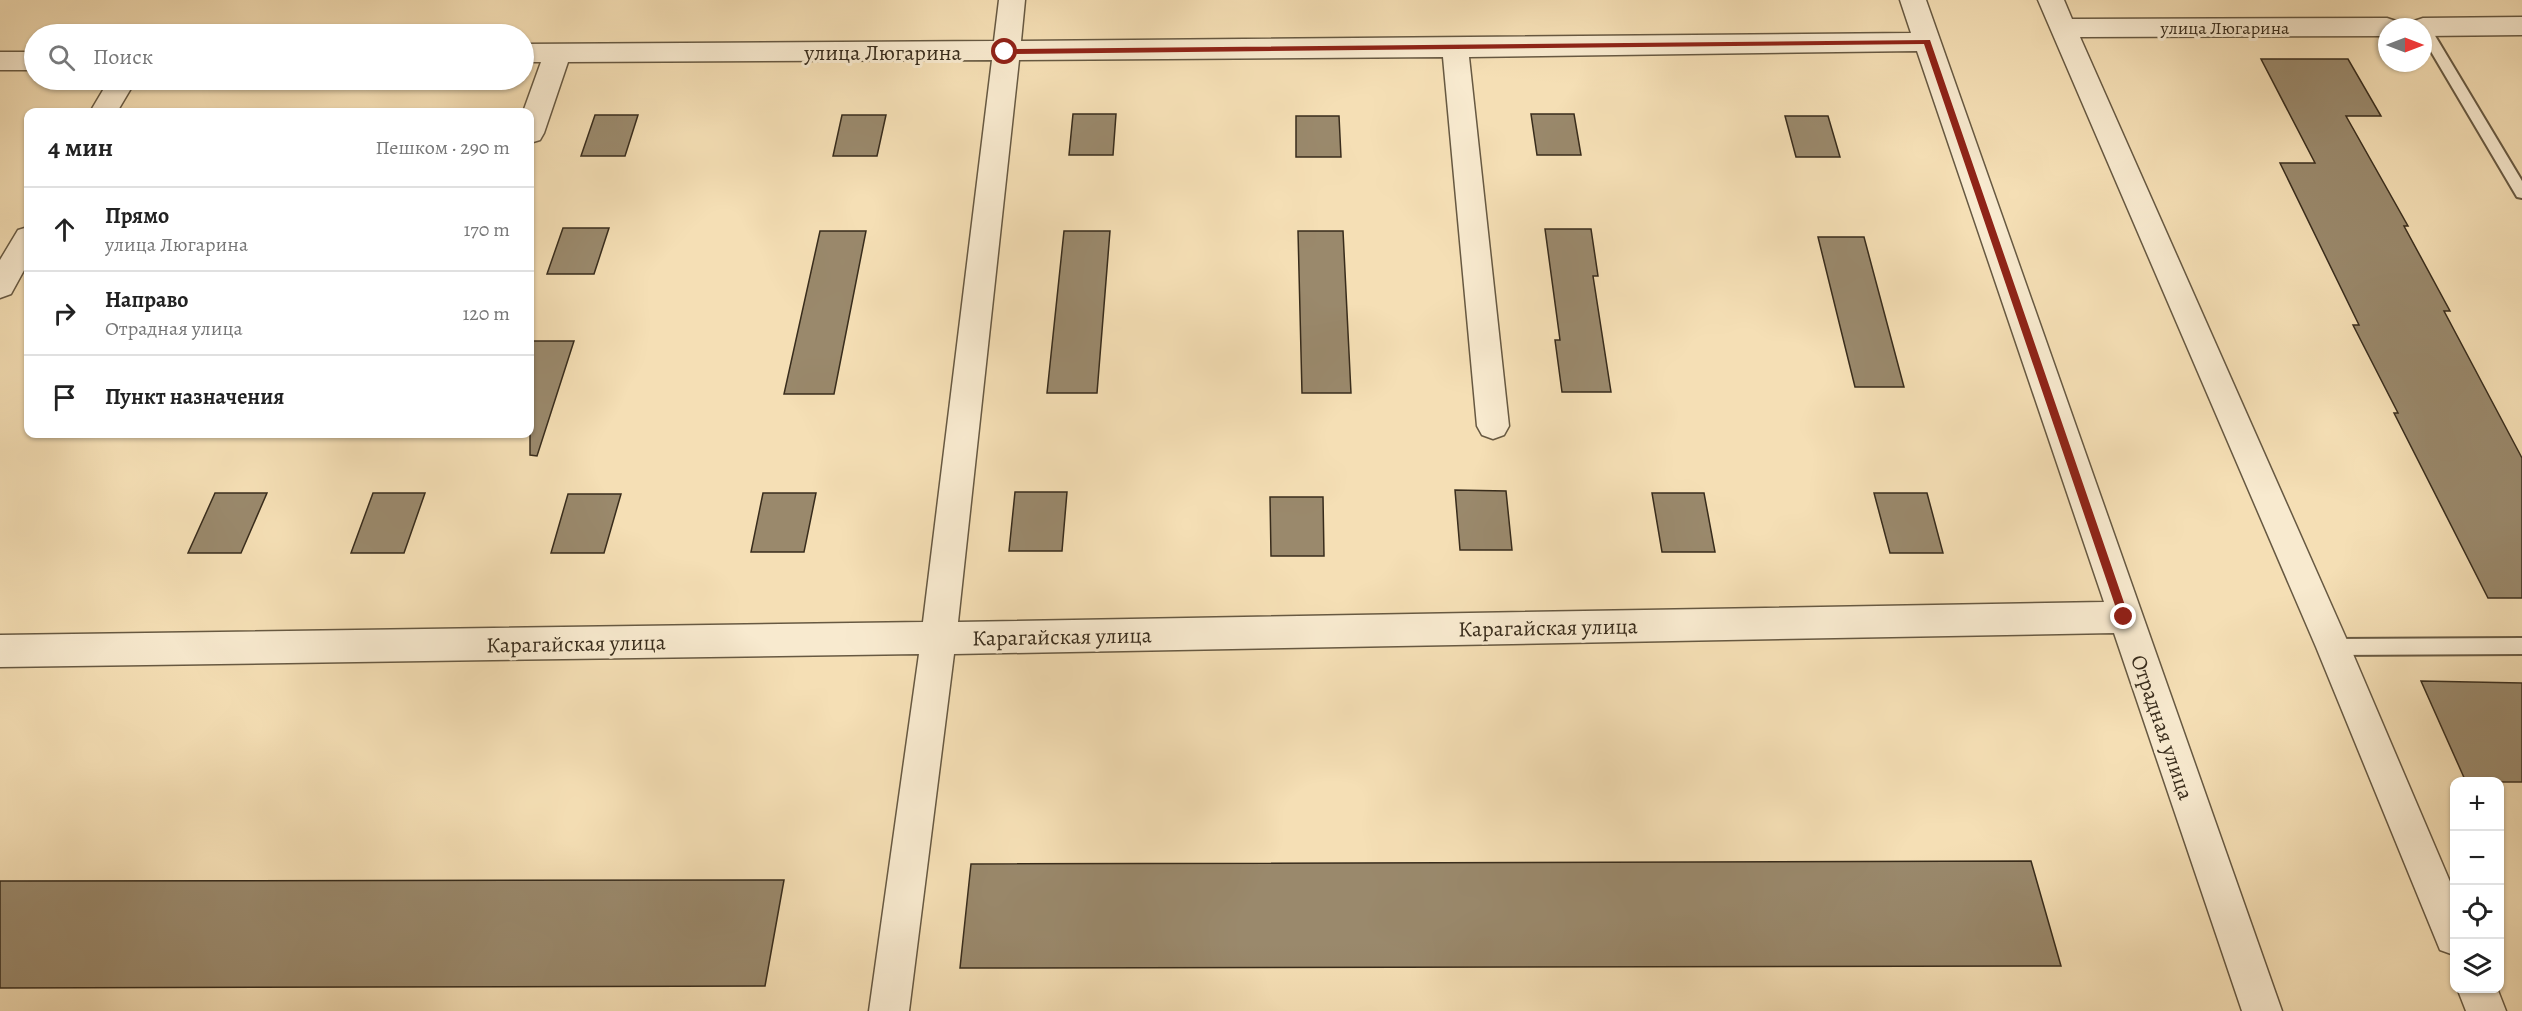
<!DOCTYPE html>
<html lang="ru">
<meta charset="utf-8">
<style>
:root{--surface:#fff;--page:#f6f6f6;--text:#222;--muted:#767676;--line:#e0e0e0}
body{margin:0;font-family:Alegreya,serif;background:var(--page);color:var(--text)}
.controls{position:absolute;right:18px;bottom:18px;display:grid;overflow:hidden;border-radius:12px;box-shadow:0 2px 4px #0004}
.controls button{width:54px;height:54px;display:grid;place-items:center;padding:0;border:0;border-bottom:2px solid var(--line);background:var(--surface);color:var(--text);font:30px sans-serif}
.compass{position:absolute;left:2378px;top:18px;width:54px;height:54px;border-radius:50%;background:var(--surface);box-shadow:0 2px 4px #0004;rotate:90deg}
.stop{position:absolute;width:18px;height:18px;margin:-14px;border:4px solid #8f2418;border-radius:50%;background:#fff}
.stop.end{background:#8f2418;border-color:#fff;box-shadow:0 2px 6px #0008}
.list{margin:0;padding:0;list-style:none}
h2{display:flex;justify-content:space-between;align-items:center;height:78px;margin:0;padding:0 24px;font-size:26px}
h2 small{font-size:20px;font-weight:400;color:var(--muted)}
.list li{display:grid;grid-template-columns:39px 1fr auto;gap:18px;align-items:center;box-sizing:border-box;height:84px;padding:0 24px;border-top:2px solid var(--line)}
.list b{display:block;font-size:22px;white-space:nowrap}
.list p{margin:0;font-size:20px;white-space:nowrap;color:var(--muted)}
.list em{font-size:20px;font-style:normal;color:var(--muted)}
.icon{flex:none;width:33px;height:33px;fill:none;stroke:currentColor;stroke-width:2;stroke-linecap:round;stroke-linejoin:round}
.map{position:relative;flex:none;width:2522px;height:1011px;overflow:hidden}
.search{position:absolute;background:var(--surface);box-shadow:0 2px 4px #0004;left:24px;top:24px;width:510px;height:66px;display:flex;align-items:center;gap:15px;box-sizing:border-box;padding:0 21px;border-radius:33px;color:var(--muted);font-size:22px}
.panel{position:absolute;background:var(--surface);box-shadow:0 2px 4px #0004;left:24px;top:108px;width:510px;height:330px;border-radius:12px}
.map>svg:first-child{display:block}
</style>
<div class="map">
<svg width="2522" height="1011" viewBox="0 0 2522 1011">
<rect width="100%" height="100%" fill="#f5dfb5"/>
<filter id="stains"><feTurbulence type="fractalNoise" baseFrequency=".00333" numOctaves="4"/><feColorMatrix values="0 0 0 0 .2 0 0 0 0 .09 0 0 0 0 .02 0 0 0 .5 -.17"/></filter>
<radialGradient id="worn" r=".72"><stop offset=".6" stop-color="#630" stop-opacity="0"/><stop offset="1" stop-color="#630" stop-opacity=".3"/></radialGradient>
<path fill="#9a896c" stroke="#382c1c" stroke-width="1.5" d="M2261,59h87l33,57h-35l62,110h-4l46,85h-6l78,147v140h-34l-94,-185h4l-45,-88h6l-79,-162h35z
M1073,114h43l-3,41h-44z
M1531,114h43l7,41h-44z
M595,115h43l-13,41h-44z
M842,115h44l-9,41h-44z
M1296,116h43l2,41h-45z
M1785,116h43l12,41h-44z
M563,228h46l-15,46h-47z
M1545,229h46l7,47h-5l18,116h-49l-7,-52h5z
M820,231h46l-32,163h-50z
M1064,231h46l-13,162h-50z
M1298,231h45l8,162h-49z
M1818,237h46l40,150h-49z
M530,341h44l-37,115 -7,-1z
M1455,490l51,1 6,59h-52z
M1015,492h52l-5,59h-53z
M215,493h52l-26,60h-53z
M373,493h52l-21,60h-53z
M763,493h53l-12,59h-53z
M1652,493h52l11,59h-53z
M1874,493h53l16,60h-53z
M568,494h53l-17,59h-53z
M1270,497h53l1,59h-53z
M2421,681l101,2v99h-56z
M2031,861l30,105 -1101,2 11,-104z
M784,880l-19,106 -765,2v-107z"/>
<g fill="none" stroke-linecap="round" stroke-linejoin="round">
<defs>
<path id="service" d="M2423,22l5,2 94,157v17l-5,-1 -94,-159v-11h-7z
M2522,638v16l-189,1 -6,-2 -3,-6 3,-6 6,-2z"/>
<path id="minor" d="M999,0h26l-4,41 890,-8 -11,-33h26l356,1011h-40l-128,-378 -1160,21 -45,357h-40l50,-357 -919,13v-32l923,-13 69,-562 -424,2 -24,71 -4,7 -10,3v-31h-7l18,-50h-17v-18l470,-3zM1917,51l187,551 -1146,20 61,-562 424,-3 34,369 5,9 11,4 11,-4 5,-9 -40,-369z
M2038,0h26l8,19 315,-1 9,3 4,6h-13v9l-307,1 270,610 104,244v64l-14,-5 -124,-303z
M2522,17v18l-99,1v-9h-13l4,-6 9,-3z
M0,52h34v18h-34z
M109,80h27l-19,32h-27z
M28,227v36l-17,31 -11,4v-38l18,-30z
M2457,988h40l9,23h-40z"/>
</defs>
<use href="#service" stroke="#675942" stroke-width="4"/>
<use href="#minor" stroke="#675942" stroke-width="3"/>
<use href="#service" fill="#f8eacf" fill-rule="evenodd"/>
<use href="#minor" fill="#f8eacf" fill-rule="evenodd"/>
</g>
<path fill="#8f2418" d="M1930,40l199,577 -5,5 -5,-5 -195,-573 -919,10 -3,-2 3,-3z"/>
<g text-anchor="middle" stroke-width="6" stroke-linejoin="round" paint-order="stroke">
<g font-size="18" fill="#382c1c" stroke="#f8eacf">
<text x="2225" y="34">улица Люгарина</text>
</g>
<g font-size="22" fill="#382c1c" stroke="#f8eacf">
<text x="883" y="60">улица Люгарина</text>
<text transform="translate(1548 627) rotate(-1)" y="8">Карагайская улица</text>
<text transform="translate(1062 636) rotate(-1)" y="8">Карагайская улица</text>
<text transform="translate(576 643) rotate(-1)" y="8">Карагайская улица</text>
<text transform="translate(2163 727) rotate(71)" y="8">Отрадная улица</text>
</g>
</g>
<rect width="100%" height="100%" filter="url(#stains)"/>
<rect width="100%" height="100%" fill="url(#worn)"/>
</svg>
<div class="controls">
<button>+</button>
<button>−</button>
<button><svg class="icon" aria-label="locate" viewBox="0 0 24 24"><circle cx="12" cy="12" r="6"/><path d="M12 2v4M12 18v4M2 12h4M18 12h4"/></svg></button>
<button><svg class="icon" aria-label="layers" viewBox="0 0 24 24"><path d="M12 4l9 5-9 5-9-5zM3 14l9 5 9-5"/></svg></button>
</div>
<svg class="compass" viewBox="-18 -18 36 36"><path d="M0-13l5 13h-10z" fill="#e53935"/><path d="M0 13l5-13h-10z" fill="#767676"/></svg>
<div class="stop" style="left:1005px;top:52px"></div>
<div class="stop end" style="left:2124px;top:617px"></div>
<div class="search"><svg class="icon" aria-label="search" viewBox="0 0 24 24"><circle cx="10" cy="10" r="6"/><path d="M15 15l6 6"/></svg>Поиск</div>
<section class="panel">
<h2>4 мин<small>Пешком · 290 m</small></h2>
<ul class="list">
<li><svg class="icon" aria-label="ahead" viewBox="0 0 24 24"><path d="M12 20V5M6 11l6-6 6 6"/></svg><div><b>Прямо</b><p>улица Люгарина</p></div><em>170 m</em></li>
<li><svg class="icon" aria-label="right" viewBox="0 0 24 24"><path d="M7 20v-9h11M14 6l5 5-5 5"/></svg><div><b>Направо</b><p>Отрадная улица</p></div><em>120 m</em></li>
<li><svg class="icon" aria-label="arrive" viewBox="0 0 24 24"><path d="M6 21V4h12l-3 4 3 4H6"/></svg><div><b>Пункт назначения</b></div></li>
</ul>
</section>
</div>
